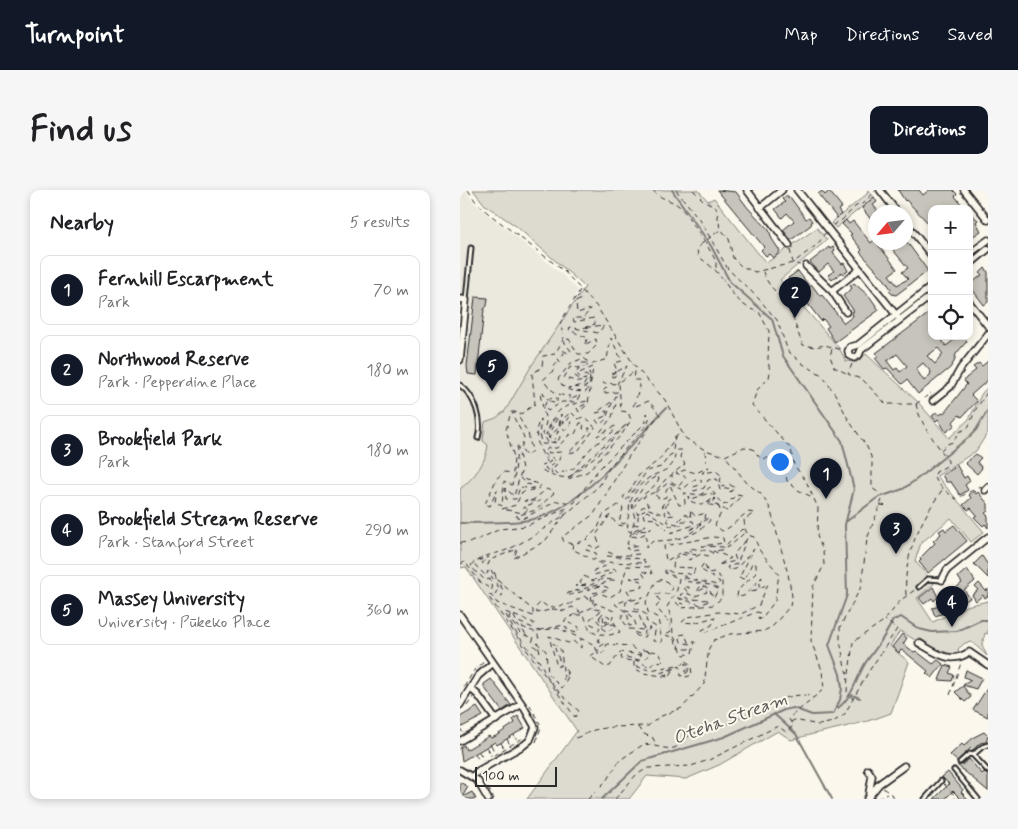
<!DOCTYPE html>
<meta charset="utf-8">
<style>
:root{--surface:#fff;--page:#f6f6f6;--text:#202124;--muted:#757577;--line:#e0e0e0;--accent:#111827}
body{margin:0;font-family:Mynerve,sans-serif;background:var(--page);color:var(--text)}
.controls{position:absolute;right:15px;top:15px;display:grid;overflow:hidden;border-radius:10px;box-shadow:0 2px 8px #0003}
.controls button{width:45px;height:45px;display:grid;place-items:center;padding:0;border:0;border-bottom:1px solid var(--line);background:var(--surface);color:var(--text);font:25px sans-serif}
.compass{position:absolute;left:408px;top:15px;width:45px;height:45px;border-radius:50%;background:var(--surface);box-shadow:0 2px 8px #0003;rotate:242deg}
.scale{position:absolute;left:15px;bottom:12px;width:82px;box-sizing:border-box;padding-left:5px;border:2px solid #2b2b2b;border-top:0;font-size:14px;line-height:18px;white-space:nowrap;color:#2b2b2b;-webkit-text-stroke:4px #fbf7ec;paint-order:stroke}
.you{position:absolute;left:319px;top:271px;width:18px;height:18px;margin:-12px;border:4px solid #fff;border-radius:50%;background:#1a73e8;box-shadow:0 0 0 8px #1a73e833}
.badge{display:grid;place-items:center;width:32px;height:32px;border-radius:50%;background:var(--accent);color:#fff;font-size:16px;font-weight:700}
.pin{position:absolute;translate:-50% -41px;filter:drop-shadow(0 1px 2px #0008)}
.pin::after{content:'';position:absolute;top:26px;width:18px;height:15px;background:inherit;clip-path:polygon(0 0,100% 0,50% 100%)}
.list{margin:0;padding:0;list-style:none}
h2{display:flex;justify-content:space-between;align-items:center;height:65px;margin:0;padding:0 20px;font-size:21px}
h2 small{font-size:16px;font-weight:400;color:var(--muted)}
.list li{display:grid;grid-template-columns:32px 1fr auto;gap:15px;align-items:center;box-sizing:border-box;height:70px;margin:0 10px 10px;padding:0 10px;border:1px solid var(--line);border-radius:10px}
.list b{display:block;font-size:19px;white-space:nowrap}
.list p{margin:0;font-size:16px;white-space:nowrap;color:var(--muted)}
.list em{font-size:16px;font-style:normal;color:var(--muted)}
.icon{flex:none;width:28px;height:28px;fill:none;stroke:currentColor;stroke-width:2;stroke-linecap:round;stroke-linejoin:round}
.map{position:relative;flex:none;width:528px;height:609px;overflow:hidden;border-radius:10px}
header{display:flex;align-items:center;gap:30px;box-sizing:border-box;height:70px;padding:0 25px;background:var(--accent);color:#fff}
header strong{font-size:24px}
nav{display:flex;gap:28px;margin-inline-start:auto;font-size:18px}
.intro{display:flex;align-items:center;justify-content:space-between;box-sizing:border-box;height:120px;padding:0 30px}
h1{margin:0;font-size:35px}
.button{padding:12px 22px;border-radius:10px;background:var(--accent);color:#fff;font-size:18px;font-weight:700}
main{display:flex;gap:30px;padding:0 30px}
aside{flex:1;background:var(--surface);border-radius:10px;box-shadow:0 2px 8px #0003}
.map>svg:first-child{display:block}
</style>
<header>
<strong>Turnpoint</strong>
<nav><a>Map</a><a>Directions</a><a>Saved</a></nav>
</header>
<div class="intro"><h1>Find us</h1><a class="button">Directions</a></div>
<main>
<aside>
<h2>Nearby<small>5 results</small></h2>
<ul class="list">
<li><span class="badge">1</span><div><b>Fernhill Escarpment</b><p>Park</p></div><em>70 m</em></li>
<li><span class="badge">2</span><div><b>Northwood Reserve</b><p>Park · Pepperdine Place</p></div><em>180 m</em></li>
<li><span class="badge">3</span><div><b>Brookfield Park</b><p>Park</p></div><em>180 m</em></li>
<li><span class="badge">4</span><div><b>Brookfield Stream Reserve</b><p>Park · Stanford Street</p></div><em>290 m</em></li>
<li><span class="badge">5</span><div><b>Massey University</b><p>University · Pūkeko Place</p></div><em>360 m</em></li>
</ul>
</aside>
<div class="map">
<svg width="528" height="609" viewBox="0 0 528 609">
<rect width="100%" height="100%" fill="#fbf7ec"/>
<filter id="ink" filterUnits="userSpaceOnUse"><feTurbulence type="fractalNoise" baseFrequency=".02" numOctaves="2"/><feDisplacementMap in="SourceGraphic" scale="10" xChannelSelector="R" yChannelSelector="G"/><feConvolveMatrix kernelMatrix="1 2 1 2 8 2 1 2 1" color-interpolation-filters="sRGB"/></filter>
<g filter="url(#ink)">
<path fill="#ebe8de" d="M0,0h6l7,12 91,74 14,14 -107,203 -11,9z"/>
<path fill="#dddad0" stroke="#84827e" d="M13,0h225l10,11 6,-3 52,65 51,-35 10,12 -47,40 59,68 7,13 11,1 9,-8 52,48 31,36 20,-19 13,-26 6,-6v45l-12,19 -39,25 47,56 -13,10 -20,-24 -30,25 -6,18 19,23 -17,14 16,24 33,-16 22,-5v33l-3,-1 -3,12 5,11 -15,-14 -7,1 -7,6 2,8 -25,-5 -35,-21 -10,15 19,16 -18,51c-32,13 -67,17 -100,27l-13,-9 -59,34 -33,14 -39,-3 -18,23h-102l50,-68 -111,-164 -6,1v-79c14,-11 26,-26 28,-44l-5,-4 2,-19 11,-4 9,-7 27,-46 53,-78 -69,-61 -31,-21z
M408,0l6,7 -38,31 -5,-5 36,-29z"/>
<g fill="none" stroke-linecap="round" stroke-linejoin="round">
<path stroke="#7b7a75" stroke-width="2" d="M387,331l30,-23 26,-9 14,-10 52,-42 7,-7 12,-20
M0,333c22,-1 47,1 69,-3 49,-8 103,-77 137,-112
M392,505l8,3
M378,518c15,-11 18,-30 28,-46 10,-14 20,-26 27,-42l8,-3 18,12 13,3 25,-1 24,-11h7
M314,524l22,20 36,65
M142,609l40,-38 82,-24 60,-27 9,-2 19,7 21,-1 7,-14 2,-12 -2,-14 -11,-29 18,-50 -2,-70 9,-36 -12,-48 -59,-85 -11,-37 -42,-37 -19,-36 -39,-56"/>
</g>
<path fill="#c7c4bc" stroke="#2b2b2b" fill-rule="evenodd" d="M257,0l19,2 12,16 21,22 3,9 8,12 -3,4 -4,3 -4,-4 -3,2 -5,-6 3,-3z
M438,0h21l4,5 6,-5h24l4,4 -2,2 10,13h-33v18l-26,-27 -1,1z
M362,1l3,4 4,-4 13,16 -4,3 3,4 -4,4 -19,-24z
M326,6l3,2 1,-1 16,22 3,-2 3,4 -1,4 -20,15 -8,-10 11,-9 -7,-8 -5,5 -7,-9 10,-7 -3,-3z
M414,7l3,5 -4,3 6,7h-3v14l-14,-18z
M512,25l6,5 -2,2 5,9 -12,8v-22z
M386,30l3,4 4,-3 18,22 3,-3 10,12 13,17 -8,6 8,10 11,-6 -6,-7 6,-4 -15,-18 6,-8h8l21,29 -32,24 -4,-1 -3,-3 2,-2 -6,-9 -25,-28 2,-2 -12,-15 2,-1 -10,-10z
M369,57l1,2 3,-2 2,3 -2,3 9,11 2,-1 4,8 -5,3 -1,-2 -10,8 -4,-5 6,-4 -6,-7 -9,8 -9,-10z
M525,78l3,4v30l-4,3 -15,-20 13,-10 -2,-2z
M338,81l12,16 2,-2 8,11 2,-1 22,28 9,-7 -1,-4 2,-1 -11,-15 9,-8 -2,-2 4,-3 16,14 9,13 -44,32 -9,-14 3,-2 -6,-7 -2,2 -33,-43z
M15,107l13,1 -1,8 -3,3 -7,66 -9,-1 -1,-8z
M472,121v25h7l7,10 8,-6 -3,-4h12l4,5 -11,13 -2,8 -4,6 -32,26 -11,-14 -5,4 -15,-16 -3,1 -9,-11 3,-2 -2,-3zM478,158l5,6 -8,10 -8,-8zM437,164l10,12 -7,6 -3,-4 -3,2 -7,-9zM463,173l8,9 -1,3 -6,6 -8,-12z
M528,171v19l-17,15 6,6 -15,16 -3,-2 -6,7 2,3 -9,7 -8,-13 -2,2 -4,-5 5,-4 2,3 6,-3 22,-28 -3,-3 2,-3 10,-8 -3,-3 6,-4 3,3z
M516,264l5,4 -4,4 5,6 -5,6 -12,-11z
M496,274l8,14 3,-2 3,5 -5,4 3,5 -8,5 -9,-13h-5l-4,-7 12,-7 -2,-2z
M514,301l2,3 2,-2 10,12v7l-3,2 3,3v12l-3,-4 -2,2 -9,-9 3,-2 -6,-7 -3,2 -5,-5 8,-7 -2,-3z
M494,335l13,16 -39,32 -9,-11 2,-2 -1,-2 15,-15 -2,-2 8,-7 -2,-3 5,-3 2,3z
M522,366l6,9v13l-14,-14z
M507,379l8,12 -11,9 6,8 -8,5 -4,-4 -3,2 -4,-5 2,-2 -2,-2 11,-9 -4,-6z
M519,393l7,8 2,-2v7l-3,2 -2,-3 -7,6 -4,-6 6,-5 -3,-3z
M473,397l5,10 -4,4 -2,-3 -8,6 -5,-6z
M492,413l2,7 -19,6 -3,-8z
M442,444l5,4 -4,6 11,8 2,-1 17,13 5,-4 5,4 -11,14 -6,-5 2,-2 -23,-19 -4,-2 -2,3 -7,-6z
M485,475l7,2 -3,6 5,2 -2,6 -13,-1z
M506,480l16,8 -6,11 -13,-4 8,-5 -7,-3z
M31,489l20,26 -9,6 -18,-24v-3z
M503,496l8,11 -6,5 -10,-10z
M528,497v30l-15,-7z
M17,517l6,9 -23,12v-11z
M58,526l7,12 -28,17 -2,-3 -33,19 -2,-13 4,-3 2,5 23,-14 2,2 5,-2 19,-13 -2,-4z
M524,542l4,4 -2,6 -6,1 -7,7 -2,-2 -14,13 -7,-6 12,-11 2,2 10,-9z
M509,569l13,15 2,-2 4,4v15l-31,-26h5z
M488,582l15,18 -2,2 7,7h-7l-8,-8 -8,8h-11l15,-15 -7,-7z
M0,592l8,5 -6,10 10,-5 4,7h-16z"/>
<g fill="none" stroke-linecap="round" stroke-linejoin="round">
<defs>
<path id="service" d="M6,110l5,-52
M0,195c15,11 23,35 18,53
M459,397l9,-8 13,1
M513,565l15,16
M500,572l9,-8 4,1 9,-8 6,-2
M494,580l24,29
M465,609l16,-18"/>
<path id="minor" d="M287,0l42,55
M337,0l100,126
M420,0l17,22
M504,0l24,30
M300,18l22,-18
M446,33l26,33
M509,64l19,-14
M509,75l19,-16
M346,76l26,25 14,21
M472,96l-74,59 -8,2 -2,4 1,4 5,3 5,-3 2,-5 71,-55
M372,101l28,-22
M0,109l6,1 -6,60
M509,112l19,24
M473,211l17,-14 11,-19 27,-34
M525,300l3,-3
M482,390l5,-10 41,-33
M0,425l62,89 13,23 -5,13 -6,5 -46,26 -6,6
M459,453c17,10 32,22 50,9l19,13
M11,499l7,6 18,25
M0,515l18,-29 15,-13
M0,551l62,-37
M0,580l17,10 11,19
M408,580l4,6 -3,18
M407,609l12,-15 25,-18"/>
</defs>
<use href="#service" stroke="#2b2b2b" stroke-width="7"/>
<use href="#minor" stroke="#2b2b2b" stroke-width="9"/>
<path stroke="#2b2b2b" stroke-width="1" stroke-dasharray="5 4" stroke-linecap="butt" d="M8,0l8,12 12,11 76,58 33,36 37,58 31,35 20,38 20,12 20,6 19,-9 9,2 8,10 12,-2 11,8 3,16 11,9 14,7
M193,0c7,10 18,9 26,16 6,4 35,49 37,56 0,2 0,5 0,8
M216,0l24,30 28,49 30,29 19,22 11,31 15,13 19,11 15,22 11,22 19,28 5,12v29l7,5
M233,0l10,10 13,7 4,21 9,11 4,19 8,8 14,6 38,-9 7,2
M373,35l9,-5 14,-14 8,-3 11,-12
M256,43l4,-3
M330,60l3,13 25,-19 7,-11
M303,82c5,16 18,22 25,36 7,12 9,25 15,37l12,2 10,-2 17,5
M372,159l-2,7 4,11 14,7
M392,174l-4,10 15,6 23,24h30l15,-11
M456,214c4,21 21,39 32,57v4l-12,7 -2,6 9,11 13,10 25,-13
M215,246l-2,14h9l-2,7 5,7 -20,16 -10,12 -12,5 6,9 -7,1 -4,7 -4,-6c5,-16 20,-16 25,-30l-2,-2c-12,5 -18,18 -25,29l3,14 -4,13 -4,-2 1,-6 -4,2 -7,-1 -7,-10 -14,20 4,11 -5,3 -5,-4 -4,5 10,3 1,5 -3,2 -22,-11 1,-5 13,-4 12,-12 5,-13 15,-10 5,3 -4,14 5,2c7,-6 4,-13 6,-21 2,-7 10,-19 16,-23 12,-10 29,-7 29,-27l-5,2 -9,12 -14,4 -21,30 -3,-4 7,-6 9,-16 20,-15 21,-28
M57,257l-2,27 -3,11 -8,-4 -2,25 -7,-4 2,-12 -7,16 -5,-2 12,-26 7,-6 9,1 1,-16 -8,-27 5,-18h7l-6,2 12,23 -3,12 5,7 6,-5 -4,-18 -10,-17 17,-12 -3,-30 10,-7 1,-11 12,-2 9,-16 -4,-15 20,-33
M481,260l6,-6 6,-2 6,-10 9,-4 8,-19 12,-18
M245,261l1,11
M110,287l33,-27 24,-26 -59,54 -15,-2 -11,-6v-5l6,-2c-9,-13 -17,-31 -7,-44l-2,16 3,9h7l-6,-10 3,-12 -6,-28 3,-2 3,7 11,-1v5l-10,-3 -3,7 4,4 14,-9h14l4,-7 -10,5v-4c-13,0 -20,-6 -27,-16l11,-10 1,-6 6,-1 -3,-4 6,-5 -2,-4 6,3 3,-2 -8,-11 6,-1 9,15h10l9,-9 -1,-6 -12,6 4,-7 -19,-8 1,-3 28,6 5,-6v-2l-20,3 12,-4 -1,-6 -20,4 -1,-4h10l8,-9 -14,4 -1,-11 5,-3 -4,-3
M108,289l19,-7 35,-38 9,-14 -3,-8 -7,-1 -2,-27 -16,-1 4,4 -5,5 2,1 14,-1 -4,8 -18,13 11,-2 -1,5 -10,4 3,4 6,-3 7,-18 4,1 -4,13 -15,19 18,-10 -1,5 -22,16 -19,22 -16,5 -4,-4 6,-10 2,-8 -13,1 8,9 -7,5 3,6 -7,-5 6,-8 -7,-6 4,-6h9l12,-13 6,-1 5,-11h4l-1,6 7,-1c-3,9 -15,17 -21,25l9,-2 17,-23 -5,-7 -7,-4 -5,2 -7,-7 -7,6 -2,5 5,-1 2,-5 2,3 -1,7 -5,3 -5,-5 1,-11 -2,13 -10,11 5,4 4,-11 2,6 -3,6 -7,-1 -2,-7 10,-18 -4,2 -8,16c10,-27 14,-28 41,-34l-3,4 -7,3 2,4 9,-8 5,-37 -16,7 4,4 5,-3 2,2 -4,8 -16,3 18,-1 4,-8 -1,-7 2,8 -5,12c-14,-1 -21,0 -28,-13l13,-16 13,-5 5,5h-7l-3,5 -9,-1 -6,11 16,4 6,-3 -5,1 -6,-4 3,-7 29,-10 4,-21 11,23 -8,2 3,8 -7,4 4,2 4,-6 9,-5 -10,18 18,-13 -1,9h5l1,7 -7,20 16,-6 10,13 -30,42 -35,58 -32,23 2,5 9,2
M420,315l9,1
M174,334l4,1v-9l8,-8 20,7 -4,-10 8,-7 -5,10 9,7 -7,1 1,6 14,3 -12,1 -23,-15 -4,2 1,5 12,1 14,14 24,-8 -1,-4h-15l7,-7 6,4 -1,-8 5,6 11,-3 -1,6 -16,12 2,2 18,-16 1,3c-12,17 -36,21 -57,21l-7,7v-15l-8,4 -7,-1 2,-3 19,-5 -15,3 9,-6 -14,6 -5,13 12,2 -13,2 5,3 6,-1 2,4 -21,2 -10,-4 -1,4 36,3 2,4 -48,-1 9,4 -12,4v5l21,-6 1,2 -24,10 -8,-5 -4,7 6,1 -11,2 16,-1 11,-6 13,1 -47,13 -1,3 33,-10 7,1 2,3 -17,3 -1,8 -7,-5 -14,8 -21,4 -8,-6 -5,5 1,6 17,-4 10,2 8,-4 8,4 -16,10 15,6 -2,6 -8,-2 -5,-6 -28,6 22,-3 37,17 2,7 -7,4 15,11 5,-1 10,-14 21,3 -2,5 -18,-4 1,4 12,1v7l9,5 26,4 6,-9 -9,7 -6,-2 20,-7 1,10 5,-2v-11l4,3 -4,11 6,-2 -1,-9 -5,-6 -3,4 -33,6 -12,-3 -2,-7 14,7 3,-4 10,-2 -4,-9 -17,-2 9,2 -5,6 -16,-12 -23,-2 -3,8 -6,3v-7l6,-4 -6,-3 3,-7 9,1 10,-3 -6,-10 -10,2 -1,-9 -4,3 4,7 11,-1 1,3 -9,5 -9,-12 6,-7 7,4 -5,4 7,-1 2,-9 -19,-8 -1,6 8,1 -12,9 1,5 9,4 -3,6 -7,-3 -6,-16h-8l17,-8v-11l6,-3 11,4 10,-6 7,-25 23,1 2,7 -11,-3 4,6 -15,1 12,3 1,6 -16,3 5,8 -17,6 18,13 3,8 -7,1 -1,-10 -5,-2 -2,4 8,11 17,1 -3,5 -10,-3 4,4 7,1 6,-9 -6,1 -6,-17 -13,-2 1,-8 17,-5 -1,4 -6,2 -1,5 12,7 -1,6 10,6 -3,14 9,1 -4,-24 -10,-6 -2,-10 10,-21 8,-2 9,9 -4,6h-14l6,8 -5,5 15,18 -3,5 3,1 -6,4 7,2 12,18 8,-2 3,-11h-7l-3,-8 -6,1 2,7 9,2 -1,5h-8l-8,-14 -1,-17 -5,-11 10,-17 2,-12 -14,-5v-4l8,4 11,1v7l26,4 8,4 -4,9 -6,-10 -7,-3 -4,7 8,-4 2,4 -12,4 -7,-2 1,-7h-6l4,4 -7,4 9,4 21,1 -9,5 -25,-8 8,4 -1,3 -7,-2 5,6 32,-3 9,-7v-19l-8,-7 -6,1 -4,-10 -4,6 20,13 -3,3 -31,-7 -1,-5 8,2 2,-7 -22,-1 1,-8 7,-5 5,1 3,5 12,-6 7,2 5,-3 -3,-2 -22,-3 8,7 -14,-3 -16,9 -2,-15 49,-9 10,1 1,5 -22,3 22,1 18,-18 2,4c-9,9 -17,18 -31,18l18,7 -13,7 18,-4 -2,-7 13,-16 -10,26 -10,3 2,3 7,-1 18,-20 -15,29 6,1 7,-16 4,1v9l-18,17 -1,7 7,-1 18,-19 -3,10 -9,6 18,-9 -9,21 -18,9 -23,-2 -30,5 -6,5 12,1 21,-6 -3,8 -10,5 2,3 53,-21 3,1 -2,5 3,1 14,-18 4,-27 -19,-23 -6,-14 -6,-2 -3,-6 -1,-9 10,-7 -5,-1c-11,5 -15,15 -27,19l-7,-6 6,-12 -2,-6c-11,-4 -20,-1 -31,-7l1,-4 3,3 17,-6 5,2 -4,6 -5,1 5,1 5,-5 -2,5 14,8 15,-16 -5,-1 -10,10 -5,1 -12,-18 -9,8 -17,-2 1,11 -6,1 -9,-20 -4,5v7l-6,2 -6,-5 15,-12 13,8 13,-11 7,1 -2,5 -7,2 1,4 10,-3 4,-8 9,-1 3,11 10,-2v4l5,-4 -6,-4 -7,3 -2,-7 2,-4 -6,-5 -14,2 7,-6 -13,6 -11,-3 -9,3 10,4 -7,9 -7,-4v-7
M0,353l15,-2 25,-12 26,-3 41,-18 -6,7h4l34,-29 12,-21 35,-39 4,-9 -4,-4v9l-48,48 -24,33 -17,-2 -35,18 -6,-3 20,-6 18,-17 -7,-4 -14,11 -9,1h16l-17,6 6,2 -6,4 -21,-4 14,-4 6,-13 16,-3 3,-4 -21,-7 6,6 7,1v4l-13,-2 -4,12h-10l-1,-11 9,8 8,-27 -5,-26
M0,374l5,-2 15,20 12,8 -2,-11 -5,1 -14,-13 1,-3c14,-10 16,-8 32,-13 21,-8 41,-24 61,-36l-20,26 -31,17 3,-9 -27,11 -2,5 -6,-2 7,-6 -11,4 -3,4 11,11 2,-5 11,17 -4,6 7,2 1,-6 -12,-20 3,1 3,9 36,30v5
M446,405c-3,-40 14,-73 36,-105
M73,426l-36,-13 -6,-8 -3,1 87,121 4,-6c-12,-10 -23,-21 -32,-35 -3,-6 -6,-13 -11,-19 -13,-15 -24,-27 -31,-45l29,11 -1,5 -17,-7 -2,-5 -4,-1 -1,3 11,15 9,4 -12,-12 20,8 2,5 -5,-1 -2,6 8,9 -3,-9 9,8 2,23 14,14 7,-13 -4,-6 2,6 -3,5 -3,-30 -8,-7 8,22 -4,2 -8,-31 19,7 5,-2 8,7v-9
M389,484l4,-32 32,-22 16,-20 15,-11
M4,497l11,-18 8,-6v-4
M490,505l11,-32
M393,509l-6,-7 1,-17 -3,-7 -5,-28v-13l21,-40 6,-48 15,-39
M70,515l10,19
M7,516l6,-9
M331,532l3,-2 25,5 14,-3 11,-7 25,-44 28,-42 -12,-9
M178,537l4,6 11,5 3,7
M0,538l3,5
M54,545l3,6
M116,548l18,-8 17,-3 37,-1 11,-9 23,-9 22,-24 5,-36 5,-8 16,-6 34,-3 9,-5 17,-20 2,-10 -4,-22 -18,-66 -9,-14 -14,-11 -21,-26
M47,549l3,6
M76,552l5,-15
M41,553l3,5
M31,555l4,8
M27,557l5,8
M27,557l4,9
M19,562l5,8
M15,564l5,8
M34,565l29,-17
M24,590l10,19
M484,594l11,12v3
M423,598l14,11
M430,608l5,1
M128,609l18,-18 14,-21 24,-16c10,1 21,6 30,4 8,-3 9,-8 15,-12 6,-5 15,-3 22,-5 23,-7 82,-47 102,-33l11,-9 -2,-19 -11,-29 2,-54 11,-22 -1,-14 -6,-15 1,-28 -12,-27 -12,-16 -3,-16 -39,-44 5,-15 12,-12 1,-6 -2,-12 1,-29 -10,-19c-23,-6 -29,-25 -43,-41 -5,-5 -12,-10 -18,-15l-1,-7 3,-4
M155,609l21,-24 12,-7 43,-2 18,-6 69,-34 8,6 7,-6 -4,-7 2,-3 22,-17
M417,609l10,-5"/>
<use href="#service" stroke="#fbf7ec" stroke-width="3"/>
<use href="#minor" stroke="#fbf7ec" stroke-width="5.5"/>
<path stroke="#2b2b2b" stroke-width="1" stroke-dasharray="5 4" stroke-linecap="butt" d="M240,55l16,-12"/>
</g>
</g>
<g text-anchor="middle" stroke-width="4" stroke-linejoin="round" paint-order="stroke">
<g font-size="18" font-style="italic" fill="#5a5956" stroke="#fbf7ec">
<text transform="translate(270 528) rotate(-20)" y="6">Oteha Stream</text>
</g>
</g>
</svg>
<div class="controls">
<button>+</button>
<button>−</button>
<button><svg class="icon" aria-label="locate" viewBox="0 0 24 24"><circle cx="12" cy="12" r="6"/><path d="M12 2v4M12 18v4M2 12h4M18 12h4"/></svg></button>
</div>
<svg class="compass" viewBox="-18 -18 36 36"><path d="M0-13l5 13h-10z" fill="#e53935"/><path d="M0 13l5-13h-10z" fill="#757577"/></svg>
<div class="scale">100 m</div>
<div class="you"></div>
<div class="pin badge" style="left:366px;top:309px">1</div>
<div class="pin badge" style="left:335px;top:128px">2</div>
<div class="pin badge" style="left:436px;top:364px">3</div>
<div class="pin badge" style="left:492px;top:437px">4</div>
<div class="pin badge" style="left:32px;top:201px">5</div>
</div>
</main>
